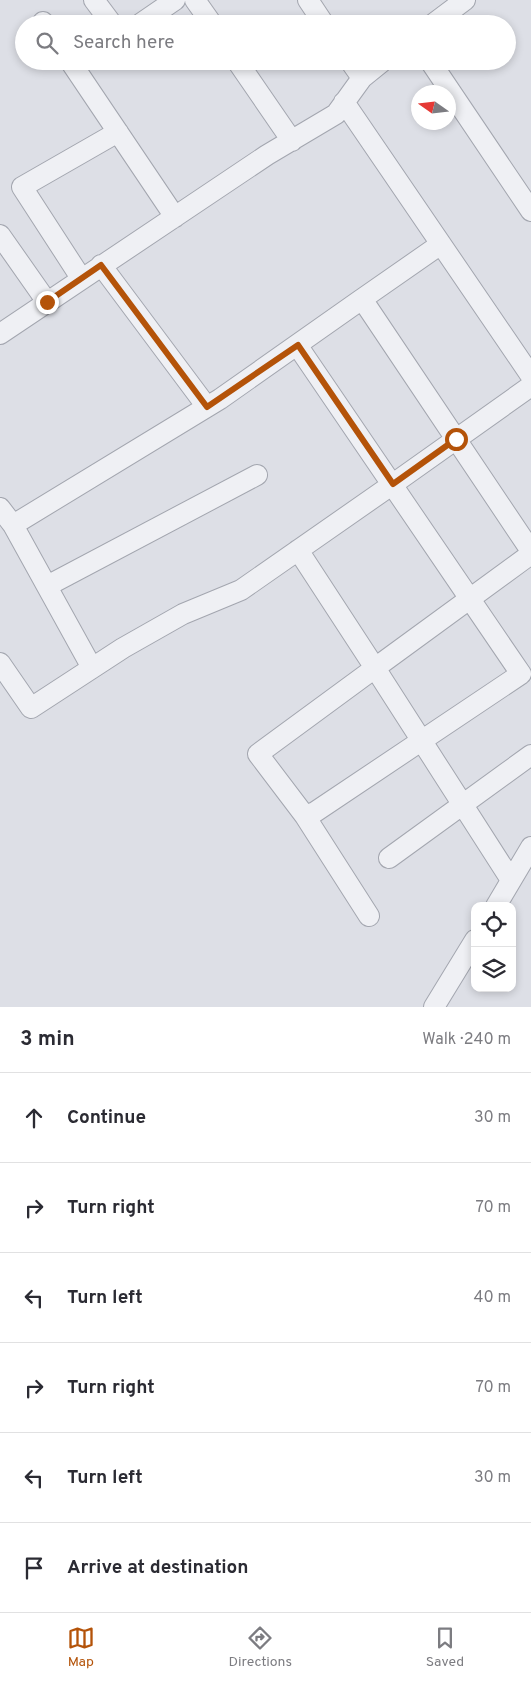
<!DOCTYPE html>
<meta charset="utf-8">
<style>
:root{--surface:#fff;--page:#f7f7f7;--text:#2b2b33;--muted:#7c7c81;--line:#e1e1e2;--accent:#b45309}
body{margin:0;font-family:Overpass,sans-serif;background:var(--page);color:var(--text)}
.controls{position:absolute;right:15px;bottom:15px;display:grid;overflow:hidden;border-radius:10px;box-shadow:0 2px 8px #0003}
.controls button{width:45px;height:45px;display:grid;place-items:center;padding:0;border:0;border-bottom:1px solid var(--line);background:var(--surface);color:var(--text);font:25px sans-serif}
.compass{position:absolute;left:411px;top:85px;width:45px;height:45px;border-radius:50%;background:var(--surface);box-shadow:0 2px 8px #0003;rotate:284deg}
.stop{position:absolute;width:15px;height:15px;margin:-11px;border:4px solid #b45309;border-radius:50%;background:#fff}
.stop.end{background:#b45309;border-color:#fff;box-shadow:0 1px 5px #0008}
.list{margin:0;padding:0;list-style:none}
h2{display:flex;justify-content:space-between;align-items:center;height:65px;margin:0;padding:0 20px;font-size:21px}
h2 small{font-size:16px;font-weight:400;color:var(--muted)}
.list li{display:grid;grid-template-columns:32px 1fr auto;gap:15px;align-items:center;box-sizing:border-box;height:90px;padding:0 20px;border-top:1px solid var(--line)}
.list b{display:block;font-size:19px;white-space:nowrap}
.list em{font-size:16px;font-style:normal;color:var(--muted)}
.icon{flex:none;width:28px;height:28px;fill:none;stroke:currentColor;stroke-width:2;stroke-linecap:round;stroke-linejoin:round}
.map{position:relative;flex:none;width:531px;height:1007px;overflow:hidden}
.search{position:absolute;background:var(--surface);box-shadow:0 2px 8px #0003;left:15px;right:15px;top:15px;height:55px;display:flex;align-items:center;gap:12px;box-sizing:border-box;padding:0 18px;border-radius:28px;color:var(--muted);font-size:19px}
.sheet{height:605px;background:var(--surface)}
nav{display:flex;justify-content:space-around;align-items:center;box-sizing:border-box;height:70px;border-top:1px solid var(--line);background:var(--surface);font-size:14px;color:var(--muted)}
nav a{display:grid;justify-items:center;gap:2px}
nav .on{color:var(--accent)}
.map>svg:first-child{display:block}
</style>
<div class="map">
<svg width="531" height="1007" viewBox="0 0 531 1007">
<rect width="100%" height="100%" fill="#dddfe6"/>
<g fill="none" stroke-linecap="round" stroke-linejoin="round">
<defs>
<path id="minor" d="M94,0l18,24
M195,0l17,24
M308,0l16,24
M43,22l2,2
M140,24l35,-24
M433,24l32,-24
M70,61l105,156
M237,61l55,80
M350,61l12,17 21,-17
M430,61l101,150
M344,102l187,274
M0,235l47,67
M441,244l-79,55 169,252
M101,265l106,142
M81,278l-59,-91 96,-55
M0,334l267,-179 69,-41 26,-36
M297,345l224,329 -206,138 -10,4 -47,-62 117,-86c45,71 91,141 136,212
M0,508l13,17 207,-126 142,-100
M13,525l79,143
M298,550l77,118 156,-114
M47,586l210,-111
M0,663l31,45 92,-60 60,-34 58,-24 152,-106 138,-98
M305,816l64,100
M389,858l142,-103
M496,906l35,-59
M434,1007l41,-67"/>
</defs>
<use href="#minor" stroke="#a3a6af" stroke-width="22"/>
<use href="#minor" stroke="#eff0f4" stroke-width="20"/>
</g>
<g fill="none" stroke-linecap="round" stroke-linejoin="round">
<path stroke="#b45309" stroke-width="6" d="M47,302l54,-37 106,142 91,-62 95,139 63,-45"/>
</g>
</svg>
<div class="controls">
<button><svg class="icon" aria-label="locate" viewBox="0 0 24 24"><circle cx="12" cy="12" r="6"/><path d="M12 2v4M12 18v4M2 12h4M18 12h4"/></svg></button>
<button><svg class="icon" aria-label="layers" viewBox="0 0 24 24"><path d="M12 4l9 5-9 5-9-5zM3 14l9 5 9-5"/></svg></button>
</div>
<svg class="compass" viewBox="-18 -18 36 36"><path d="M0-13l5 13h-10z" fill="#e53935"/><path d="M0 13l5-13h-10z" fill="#7c7c81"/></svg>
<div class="stop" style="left:456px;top:439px"></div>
<div class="stop end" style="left:47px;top:302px"></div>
<div class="search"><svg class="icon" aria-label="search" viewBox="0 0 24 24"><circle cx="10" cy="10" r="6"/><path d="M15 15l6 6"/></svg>Search here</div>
</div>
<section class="sheet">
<h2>3 min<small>Walk · 240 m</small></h2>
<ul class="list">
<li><svg class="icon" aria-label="ahead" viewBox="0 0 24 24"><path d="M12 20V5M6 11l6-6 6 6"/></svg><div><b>Continue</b></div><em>30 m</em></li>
<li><svg class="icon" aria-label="right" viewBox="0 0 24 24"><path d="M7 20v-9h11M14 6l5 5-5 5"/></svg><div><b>Turn right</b></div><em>70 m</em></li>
<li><svg class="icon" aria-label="left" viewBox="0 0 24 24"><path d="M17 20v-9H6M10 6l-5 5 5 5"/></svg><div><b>Turn left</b></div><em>40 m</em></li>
<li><svg class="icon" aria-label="right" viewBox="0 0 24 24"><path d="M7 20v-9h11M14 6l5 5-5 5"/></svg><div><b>Turn right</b></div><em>70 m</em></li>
<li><svg class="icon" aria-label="left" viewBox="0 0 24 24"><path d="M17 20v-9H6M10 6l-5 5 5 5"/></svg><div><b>Turn left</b></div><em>30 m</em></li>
<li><svg class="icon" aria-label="arrive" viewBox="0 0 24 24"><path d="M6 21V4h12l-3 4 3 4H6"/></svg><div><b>Arrive at destination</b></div></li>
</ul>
</section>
<nav>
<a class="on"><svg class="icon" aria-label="map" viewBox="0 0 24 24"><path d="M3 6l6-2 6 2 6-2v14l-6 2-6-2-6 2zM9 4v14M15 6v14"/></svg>Map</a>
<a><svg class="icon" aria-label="directions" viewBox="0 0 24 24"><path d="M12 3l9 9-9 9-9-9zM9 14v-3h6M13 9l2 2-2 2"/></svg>Directions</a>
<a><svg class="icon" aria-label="saved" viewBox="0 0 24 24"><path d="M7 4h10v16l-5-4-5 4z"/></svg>Saved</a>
</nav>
